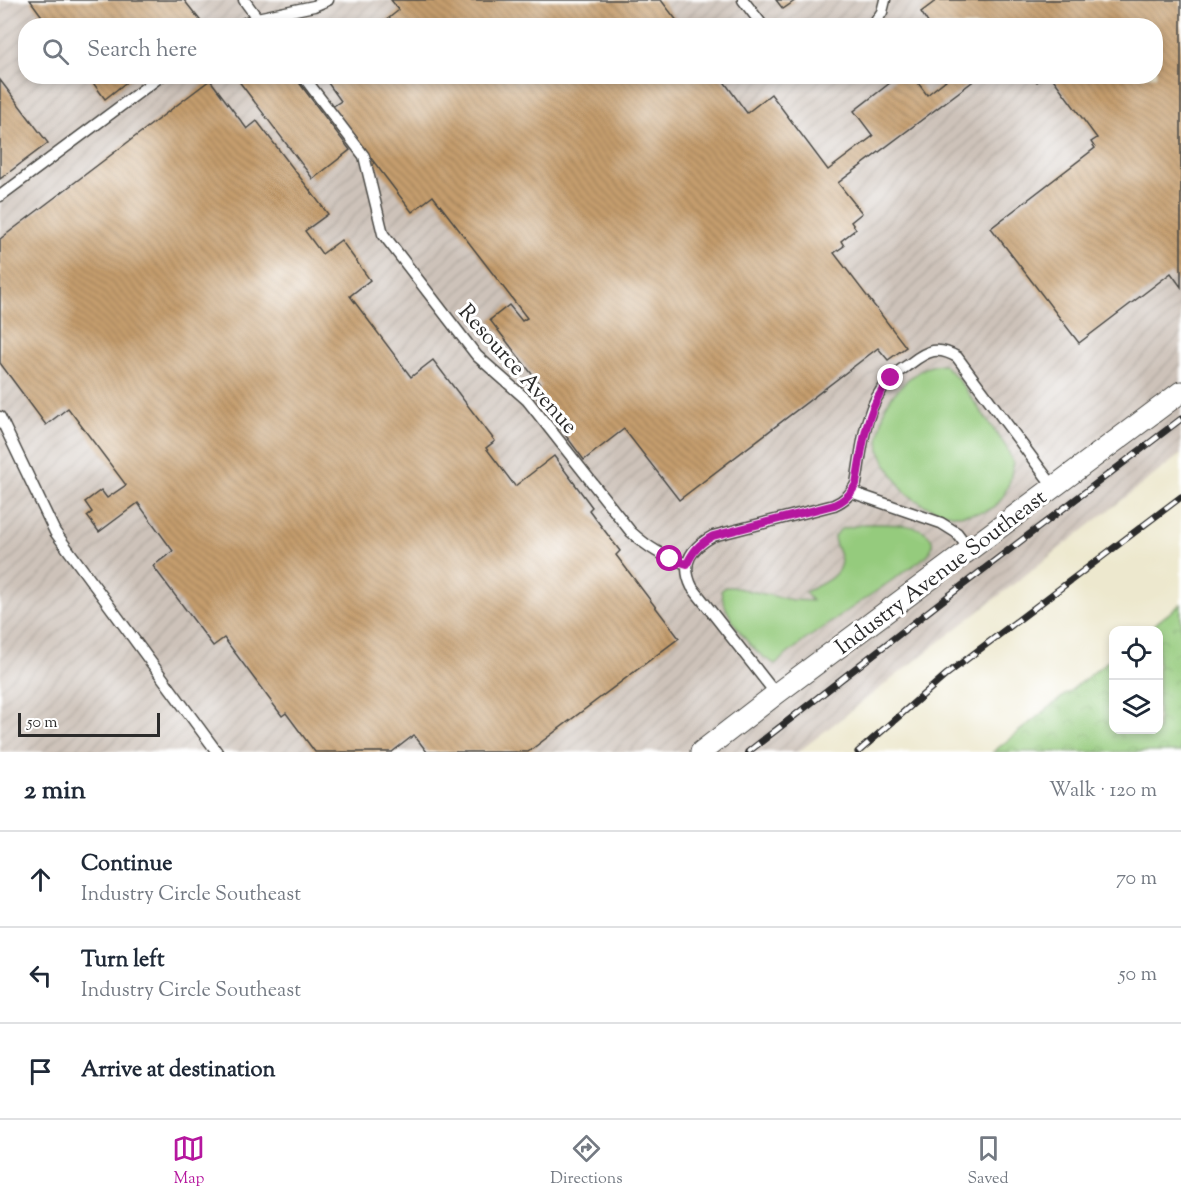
<!DOCTYPE html>
<meta charset="utf-8">
<style>
:root{--surface:#fff;--page:#f6f6f7;--text:#1f2937;--muted:#747a83;--line:#e0e1e3;--accent:#b5179e}
body{margin:0;font-family:"Sorts Mill Goudy",serif;background:var(--page);color:var(--text)}
.controls{position:absolute;right:18px;bottom:18px;display:grid;overflow:hidden;border-radius:12px;box-shadow:0 3px 9px #0003}
.controls button{width:54px;height:54px;display:grid;place-items:center;padding:0;border:0;border-bottom:2px solid var(--line);background:var(--surface);color:var(--text);font:30px sans-serif}
.scale{position:absolute;left:18px;bottom:15px;width:142px;box-sizing:border-box;padding-left:6px;border:3px solid #2b2b2b;border-top:0;font-size:16px;line-height:21px;white-space:nowrap;color:#2b2b2b;-webkit-text-stroke:4px #fff;paint-order:stroke}
.stop{position:absolute;width:18px;height:18px;margin:-14px;border:4px solid #b5179e;border-radius:50%;background:#fff}
.stop.end{background:#b5179e;border-color:#fff;box-shadow:0 2px 6px #0008}
.list{margin:0;padding:0;list-style:none}
h2{display:flex;justify-content:space-between;align-items:center;height:78px;margin:0;padding:0 24px;font-size:26px}
h2 small{font-size:20px;font-weight:400;color:var(--muted)}
.list li{display:grid;grid-template-columns:39px 1fr auto;gap:18px;align-items:center;box-sizing:border-box;height:96px;padding:0 24px;border-top:2px solid var(--line)}
.list b{display:block;font-size:22px;white-space:nowrap}
.list p{margin:0;font-size:20px;white-space:nowrap;color:var(--muted)}
.list em{font-size:20px;font-style:normal;color:var(--muted)}
.icon{flex:none;width:33px;height:33px;fill:none;stroke:currentColor;stroke-width:2;stroke-linecap:round;stroke-linejoin:round}
.map{position:relative;flex:none;width:1181px;height:752px;overflow:hidden}
.search{position:absolute;background:var(--surface);box-shadow:0 3px 9px #0003;left:18px;right:18px;top:18px;height:66px;display:flex;align-items:center;gap:15px;box-sizing:border-box;padding:0 21px;border-radius:24px;color:var(--muted);font-size:22px}
.sheet{height:366px;background:var(--surface)}
nav{display:flex;justify-content:space-around;align-items:center;box-sizing:border-box;height:84px;border-top:2px solid var(--line);background:var(--surface);font-size:16px;color:var(--muted)}
nav a{display:grid;justify-items:center;gap:3px}
nav .on{color:var(--accent)}
.map>svg:first-child{display:block}
</style>
<div class="map">
<svg width="1181" height="752" viewBox="0 0 1181 752">
<defs>
<pattern id="industrial-furrows" width="10" height="10" patternUnits="userSpaceOnUse" patternTransform="scale(1.5)"><rect width="10" height="10" fill="#cdc2b9"/><path d="M-1 1l2-2M0 10L10 0M9 11l2-2" fill="none" stroke="#b0a79f"/></pattern>
<pattern id="park-crowns" width="20" height="18" patternUnits="userSpaceOnUse" patternTransform="scale(1.5)"><rect width="20" height="18" fill="#95cb7d"/><path d="M2 6a3 3 0 1 1 6 0M12 15a3 3 0 1 1 6 0" fill="none" stroke="#81ae6c"/></pattern>
<pattern id="building-back-hatch" width="6" height="6" patternUnits="userSpaceOnUse" patternTransform="scale(1.5)"><rect width="6" height="6" fill="#c59d6d"/><path d="M-1 5l2 2M0 0l6 6M5-1l2 2" fill="none" stroke="#a0805a"/></pattern>
</defs>
<rect width="100%" height="100%" fill="#fff"/>
<filter id="ink" filterUnits="userSpaceOnUse"><feTurbulence type="fractalNoise" baseFrequency=".0167" numOctaves="2"/><feDisplacementMap in="SourceGraphic" scale="12" xChannelSelector="R" yChannelSelector="G"/><feConvolveMatrix kernelMatrix="1 2 1 2 8 2 1 2 1" color-interpolation-filters="sRGB"/></filter>
<filter id="wash" filterUnits="userSpaceOnUse"><feTurbulence type="fractalNoise" baseFrequency=".008" numOctaves="4" result="noise"/><feDisplacementMap in="SourceGraphic" scale="24" xChannelSelector="R" yChannelSelector="G"/><feGaussianBlur stdDeviation="1.35" result="paint"/><feColorMatrix in="noise" values="0 0 0 0 0 0 0 0 0 0 0 0 0 0 0 0 0 1.4 0 .05"/><feComposite in="paint" operator="in"/></filter>
<g filter="url(#wash)">
<rect width="100%" height="100%" fill="#ede8ce"/>
<path fill="url(#industrial-furrows)" fill-rule="evenodd" d="M0,0h1181v454l-383,298h-798zM26,26h1130v50h-1130z"/>
<path fill="#95cb7d" stroke="#607b54" stroke-width="1.5" d="M943,364l15,15 49,69 6,15 -3,18 -7,16 -7,9 -11,6 -27,3 -17,-3 -15,-6 -12,-7 -11,-9 -17,-26 -6,-13 -1,-15 6,-29 7,-11 16,-17 17,-11 10,-3z
M865,524c16,0 61,-3 67,17 1,4 -1,9 -4,13 -3,3 -7,6 -11,9l-112,77 -30,24c-24,-11 -50,-48 -54,-73l4,-4h7l60,13 20,1 -7,-9c13,-7 36,-14 36,-32 -1,-8 -7,-15 -7,-24l7,-7z"/>
<path fill="url(#park-crowns)" stroke="#607b54" stroke-width="1.5" d="M1181,604v148h-188l120,-95 1,73h44v-100h-11z"/>
<g id="blocks">
<path fill="url(#building-back-hatch)" d="M30,0h154l19,24 -2,2h-152z
M391,0h270l20,26h-302l20,-16z
M776,0h20l-13,9z
M937,0h244v287l-10,-14 -92,70 -88,-115 104,-80 -4,-6 6,-4 -46,-62h105v-50h-226l-9,-14z
M88,76h46l-29,23z
M242,76h52l56,74 -37,29 -75,-99z
M323,76h397l27,37 24,-19 57,76 45,-34 -19,-25 45,-35h14l14,19 24,-19h29l-142,107 24,30 -11,9 5,7 -15,12 3,5 -10,7 72,94 -18,13 -10,-12 -199,152 -55,-71 -40,31 -50,-67 8,-6 -52,-67 19,-15 13,16 5,-3 -94,-122 -21,16 -80,-105 9,-6z
M1032,76h13l-8,6z
M0,80l48,63 -48,36z
M210,80l37,49 10,-8 71,93 -23,17 17,23 19,-14 29,40 -20,16 61,81 22,-17 62,81 -9,7 29,38 39,-30 38,51 -3,3 31,41 -4,4 63,83 -151,114h-101l-13,-17 -22,17h-77l-29,-39 -4,3 -58,-78 -11,8 -60,-80 20,-15 -35,-48 -39,29 -12,-16 5,-4 -7,-10 16,-12 6,8 19,-13 -58,-77 -22,17 -46,-62v-124z"/>
</g>
</g>
<g filter="url(#ink)">
<use href="#blocks" fill-opacity="0" stroke="#484743" stroke-width="1.5"/>
<g fill="none" stroke-linecap="round" stroke-linejoin="round">
<defs>
<path id="service" d="M244,0l19,26
M743,0l20,26
M238,26l19,-8 57,-12 14,-6
M873,26l9,-14 3,-12
M303,76l61,80 19,78 94,122 50,44 104,132c19,17 31,24 56,32
M0,196l161,-120
M0,417l55,115 162,220
M851,492l90,31 16,10 12,16
M776,694l-84,-107c-12,-24 -1,-39 21,-51l121,-31c11,-5 16,-10 22,-21 6,-35 8,-77 33,-104 6,-7 15,-12 22,-17 17,-13 27,-17 46,-6l96,129"/>
<path id="minor" d="M701,752l75,-58 405,-302"/>
</defs>
<use href="#service" stroke="#484743" stroke-width="13"/>
<use href="#minor" stroke="#484743" stroke-width="23"/>
<use href="#service" stroke="#fff" stroke-width="10"/>
<use href="#minor" stroke="#fff" stroke-width="21"/>
<defs>
<path id="rail" d="M748,752l190,-148 243,-185
M858,752l89,-78 234,-177"/>
</defs>
<use href="#rail" stroke="#2b2b2b" stroke-width="7"/>
<use href="#rail" stroke="#fff" stroke-width="4.5" stroke-dasharray="14" stroke-linecap="butt"/>
</g>
</g>
<g fill="none" stroke-linecap="round" stroke-linejoin="round" filter="url(#ink)">
<path stroke="#b5179e" stroke-width="8" d="M670,559l17,5c6,-13 13,-21 26,-28l121,-31c11,-5 16,-10 22,-21 7,-39 9,-75 35,-106"/>
</g>
<g text-anchor="middle" stroke-width="6" stroke-linejoin="round" paint-order="stroke">
<g font-size="22" fill="#2b2b2b" stroke="#fff">
<text transform="translate(519 368) rotate(48)" y="8">Resource Avenue</text>
<text transform="translate(940 571) rotate(-37)" y="8">Industry Avenue Southeast</text>
</g>
</g>
</svg>
<div class="controls">
<button><svg class="icon" aria-label="locate" viewBox="0 0 24 24"><circle cx="12" cy="12" r="6"/><path d="M12 2v4M12 18v4M2 12h4M18 12h4"/></svg></button>
<button><svg class="icon" aria-label="layers" viewBox="0 0 24 24"><path d="M12 4l9 5-9 5-9-5zM3 14l9 5 9-5"/></svg></button>
</div>
<div class="scale">50 m</div>
<div class="stop" style="left:670px;top:559px"></div>
<div class="stop end" style="left:891px;top:378px"></div>
<div class="search"><svg class="icon" aria-label="search" viewBox="0 0 24 24"><circle cx="10" cy="10" r="6"/><path d="M15 15l6 6"/></svg>Search here</div>
</div>
<section class="sheet">
<h2>2 min<small>Walk · 120 m</small></h2>
<ul class="list">
<li><svg class="icon" aria-label="ahead" viewBox="0 0 24 24"><path d="M12 20V5M6 11l6-6 6 6"/></svg><div><b>Continue</b><p>Industry Circle Southeast</p></div><em>70 m</em></li>
<li><svg class="icon" aria-label="left" viewBox="0 0 24 24"><path d="M17 20v-9H6M10 6l-5 5 5 5"/></svg><div><b>Turn left</b><p>Industry Circle Southeast</p></div><em>50 m</em></li>
<li><svg class="icon" aria-label="arrive" viewBox="0 0 24 24"><path d="M6 21V4h12l-3 4 3 4H6"/></svg><div><b>Arrive at destination</b></div></li>
</ul>
</section>
<nav>
<a class="on"><svg class="icon" aria-label="map" viewBox="0 0 24 24"><path d="M3 6l6-2 6 2 6-2v14l-6 2-6-2-6 2zM9 4v14M15 6v14"/></svg>Map</a>
<a><svg class="icon" aria-label="directions" viewBox="0 0 24 24"><path d="M12 3l9 9-9 9-9-9zM9 14v-3h6M13 9l2 2-2 2"/></svg>Directions</a>
<a><svg class="icon" aria-label="saved" viewBox="0 0 24 24"><path d="M7 4h10v16l-5-4-5 4z"/></svg>Saved</a>
</nav>
